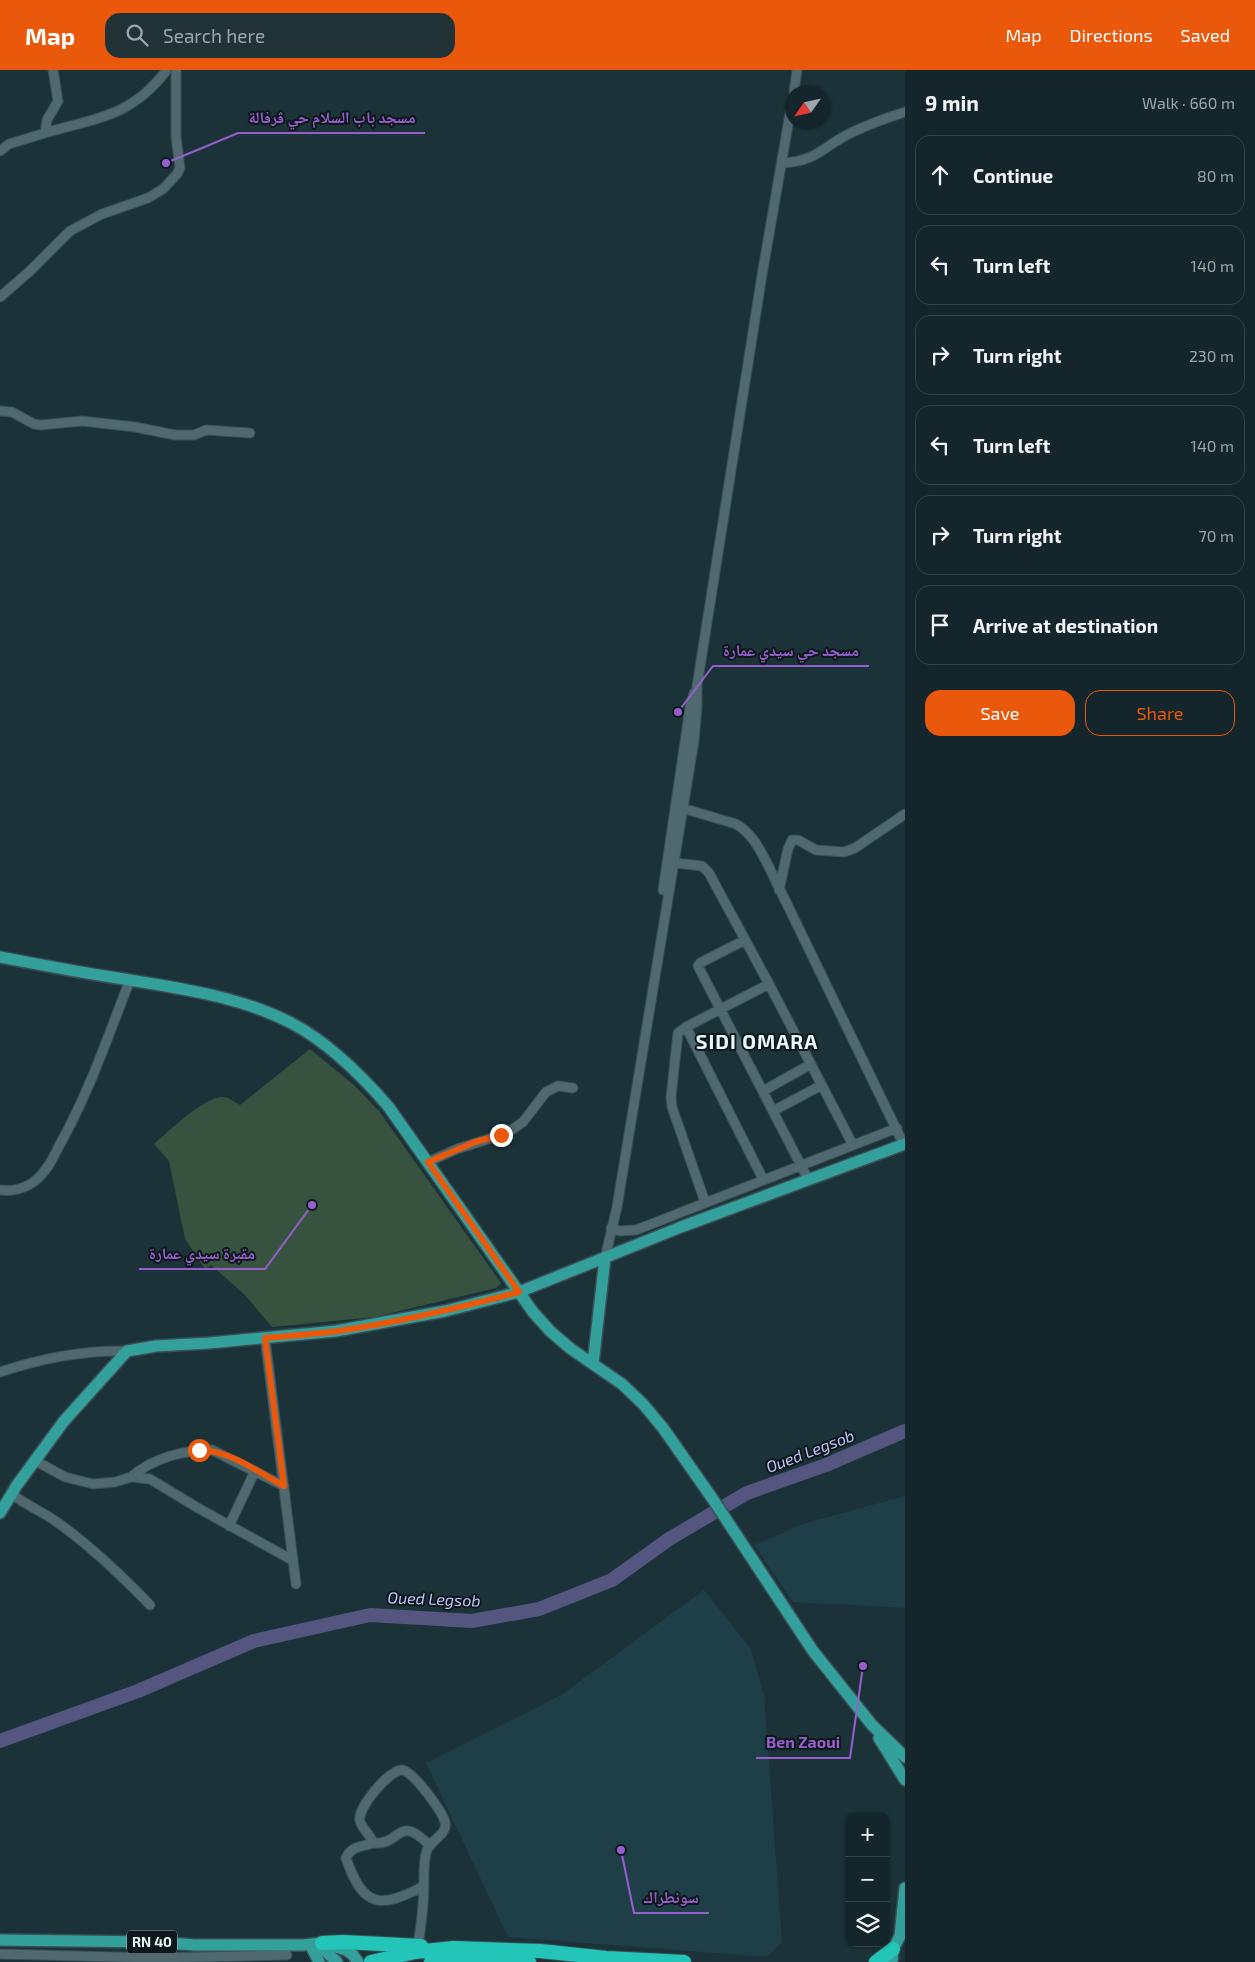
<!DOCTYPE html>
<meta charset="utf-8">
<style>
:root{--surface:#14262b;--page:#213237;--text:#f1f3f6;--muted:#9da5a9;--line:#334347;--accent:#ea580c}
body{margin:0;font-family:"Exo 2","Noto Naskh Arabic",sans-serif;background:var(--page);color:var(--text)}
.controls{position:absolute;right:15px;bottom:15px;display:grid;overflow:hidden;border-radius:10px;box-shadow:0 1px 4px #0004}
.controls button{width:45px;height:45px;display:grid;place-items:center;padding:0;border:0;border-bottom:1px solid var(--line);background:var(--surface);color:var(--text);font:25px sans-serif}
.compass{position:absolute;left:785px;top:15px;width:45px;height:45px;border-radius:50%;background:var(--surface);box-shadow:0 1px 4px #0004;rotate:236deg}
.stop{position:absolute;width:15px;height:15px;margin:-11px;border:4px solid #ea580c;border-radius:50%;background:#fff}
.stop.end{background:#ea580c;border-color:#fff;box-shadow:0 1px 5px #0008}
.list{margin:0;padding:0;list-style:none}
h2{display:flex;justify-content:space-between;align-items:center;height:65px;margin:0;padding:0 20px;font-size:21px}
h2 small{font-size:16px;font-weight:400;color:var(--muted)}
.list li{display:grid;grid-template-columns:32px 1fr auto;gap:15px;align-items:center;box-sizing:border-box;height:80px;margin:0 10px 10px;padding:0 10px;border:1px solid var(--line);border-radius:15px}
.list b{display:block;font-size:19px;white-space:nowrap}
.list em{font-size:16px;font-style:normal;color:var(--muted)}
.actions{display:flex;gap:10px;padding:15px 20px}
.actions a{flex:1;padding:11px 0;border:1px solid var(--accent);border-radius:15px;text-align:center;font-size:18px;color:var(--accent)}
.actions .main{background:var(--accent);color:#fff}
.icon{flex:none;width:28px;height:28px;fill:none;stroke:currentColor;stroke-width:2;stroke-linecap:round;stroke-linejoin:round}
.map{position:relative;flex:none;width:905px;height:1892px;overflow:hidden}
header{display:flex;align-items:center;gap:30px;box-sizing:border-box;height:70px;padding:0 25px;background:var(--accent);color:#fff}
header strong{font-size:24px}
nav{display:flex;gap:28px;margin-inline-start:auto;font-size:18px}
.search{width:350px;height:45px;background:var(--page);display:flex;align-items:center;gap:12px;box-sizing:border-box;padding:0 18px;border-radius:15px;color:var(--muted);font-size:19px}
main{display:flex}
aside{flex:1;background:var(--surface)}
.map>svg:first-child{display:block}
</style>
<header>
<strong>Map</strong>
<div class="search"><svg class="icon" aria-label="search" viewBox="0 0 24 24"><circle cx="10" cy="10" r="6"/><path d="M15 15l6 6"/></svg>Search here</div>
<nav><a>Map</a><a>Directions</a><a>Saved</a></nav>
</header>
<main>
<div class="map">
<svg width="905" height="1892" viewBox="0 0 905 1892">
<rect width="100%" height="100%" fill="#1b3239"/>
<path fill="#1e3f48" d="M905,1426v112l-112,-6 -39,-57 52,-22z
M704,1520l47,59 13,46 18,247 -15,15 -259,-20 -82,-174 135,-68z"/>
<path fill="#375340" d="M310,979l44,36 25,26 122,172 -5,5 -122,29 -102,10 -27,-32 -34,-30 -6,4 -20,-30 -16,-78 -15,-17c15,-13 49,-46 68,-47 7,0 12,5 18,8z"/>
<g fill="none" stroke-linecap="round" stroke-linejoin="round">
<path stroke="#545680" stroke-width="14" d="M0,1671l138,-50 116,-50 116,-26 102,6 67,-12 73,-29 57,-41 78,-46 79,-28 79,-34"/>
<defs>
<path id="minor" d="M794,22l3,-22
M45,63c51,-15 86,-16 121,-62
M0,81l9,-7 36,-11 2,-13 11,-19 -5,-31
M783,93c31,-2 36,-12 60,-26 20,-11 40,-18 62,-25
M0,227l30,-26 40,-40 32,-17 46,-16 15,-9 14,-15 3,-6 -4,-31v-67
M0,341l12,1 22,12 7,1 41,-4 53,6 40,8h19l12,-5 44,3
M682,738l54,16c17,10 24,26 33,43l135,278
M667,792l35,4 7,7 60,111 84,161
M663,820l27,-182 4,-15
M779,820l9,-41 4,-9h6l18,10 28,2 11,-4 50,-34
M745,870l-45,23 -2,3 110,213
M686,957l77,152
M763,1021l48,-27
M773,1041l49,-26
M428,1092l29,-13 44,-14 12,-6 10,-7 23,-30 12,-6 15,2
M0,1120c12,2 27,-2 36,-10 11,-9 17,-22 23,-34 30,-53 49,-110 71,-166
M705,1132l-33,-95 -1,-10 7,-64 8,-6 83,-43
M611,1158l9,3 16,-1 261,-102
M605,1188l12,-51 77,-466 3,-33v-22l65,-411 30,-173
M265,1268l31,246
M0,1302c42,-14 83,-22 127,-21
M34,1390l31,17 28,7 22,-2 16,-5 19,2 48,29 94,52
M131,1407c22,-19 52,-27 81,-27l72,36
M11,1424c13,9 27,16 40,24 36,24 69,56 99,87
M229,1456l26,-55
M373,1773c29,3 24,-31 57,3
M418,1876c2,-14 4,-28 5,-42 2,-16 -1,-40 4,-54 4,-10 21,-16 18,-28 -3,-11 -32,-51 -43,-52 -13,0 -45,38 -42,51 2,8 11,14 13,22 -11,4 -21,2 -27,15 17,50 34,51 78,28
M0,1884l157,4 130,-3"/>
<path id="major" d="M0,887c41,8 82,16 124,22 58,10 116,17 169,45 36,19 68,51 95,82l145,206 17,19 21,18 51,35 21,20 20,24 49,70 101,153 59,74 33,32
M593,1294l12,-106
M0,1443l17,-28 47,-64 63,-70 29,-5 53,-3 127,-12 109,-20 74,-19 162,-65 224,-83
M879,1668l26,42
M0,1870l153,2 42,3h108l19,-2 24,7 7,5 5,7
M311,1876l8,16
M315,1877l9,3 13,12
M892,1892l1,-13 7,-13 5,-48"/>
<path id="highway" d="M322,1873l21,-1 78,4
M371,1892l44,-10 39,-4 86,3 66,7 78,4
M431,1892c33,-4 65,-4 98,0
M876,1892l17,-13"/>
</defs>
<use href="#minor" stroke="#3a4f55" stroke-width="11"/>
<use href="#major" stroke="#3a4f55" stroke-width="14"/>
<use href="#highway" stroke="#3a4f55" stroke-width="16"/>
<use href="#minor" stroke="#506970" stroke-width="9"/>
<use href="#major" stroke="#34a09b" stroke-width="11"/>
<use href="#highway" stroke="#22c5b7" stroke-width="14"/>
</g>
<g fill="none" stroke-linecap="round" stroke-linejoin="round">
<path stroke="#ea580c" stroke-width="6" d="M199,1380c30,0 59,22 85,36l-19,-148c24,-2 49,-4 73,-7 61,-9 121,-23 181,-39l-91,-130 47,-20 26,-7"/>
</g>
<g text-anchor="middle" stroke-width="4" stroke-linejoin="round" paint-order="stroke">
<rect fill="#0e181b" stroke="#a7b4b8" stroke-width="1" x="127" y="1860.5" width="50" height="23" rx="4"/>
<g font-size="14" font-weight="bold" fill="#e9f7fb">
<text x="152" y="1877">RN 40</text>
</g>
<g font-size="16" font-style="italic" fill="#bfc3fb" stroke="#0e181b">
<text transform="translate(810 1381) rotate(-21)" y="6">Oued Legsob</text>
<text transform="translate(434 1529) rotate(2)" y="6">Oued Legsob</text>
</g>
<g font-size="20" font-weight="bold" letter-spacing="1" fill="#e9f7fb" stroke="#0e181b">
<text x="757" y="979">SIDI OMARA</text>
</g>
</g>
<path fill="none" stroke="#965fce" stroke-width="2" d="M166 93L238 63H425M678 642L713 596H869M312 1135L265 1199H139M863 1596L850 1688H756M621 1780L634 1843H709"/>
<g fill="#965fce" stroke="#0e181b" stroke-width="2">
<circle cx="166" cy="93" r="5"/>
<circle cx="678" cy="642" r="5"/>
<circle cx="312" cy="1135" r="5"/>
<circle cx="863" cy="1596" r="5"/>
<circle cx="621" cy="1780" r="5"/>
</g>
<g font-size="16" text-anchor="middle" font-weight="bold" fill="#965fce" stroke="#0e181b" stroke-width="4" stroke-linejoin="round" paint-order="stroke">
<text x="332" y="53">مسجد باب السلام حي ڨرفالة</text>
<text x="791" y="586">مسجد حي سيدي عمارة</text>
<text x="202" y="1189">مقبرة سيدي عمارة</text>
<text x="803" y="1678">Ben Zaoui</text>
<text x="671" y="1833">سونطراك</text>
</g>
</svg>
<div class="controls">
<button>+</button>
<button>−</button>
<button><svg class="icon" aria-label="layers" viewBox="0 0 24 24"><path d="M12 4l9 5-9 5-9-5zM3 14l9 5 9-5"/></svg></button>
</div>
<svg class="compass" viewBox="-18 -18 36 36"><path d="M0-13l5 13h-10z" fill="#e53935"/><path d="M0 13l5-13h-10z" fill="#9da5a9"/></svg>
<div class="stop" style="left:199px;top:1380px"></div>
<div class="stop end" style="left:501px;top:1065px"></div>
</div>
<aside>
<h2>9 min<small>Walk · 660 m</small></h2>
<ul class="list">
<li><svg class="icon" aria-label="ahead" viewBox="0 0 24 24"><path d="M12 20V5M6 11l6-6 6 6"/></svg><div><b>Continue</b></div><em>80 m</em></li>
<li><svg class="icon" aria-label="left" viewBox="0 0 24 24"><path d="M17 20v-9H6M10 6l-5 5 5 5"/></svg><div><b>Turn left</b></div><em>140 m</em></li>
<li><svg class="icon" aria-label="right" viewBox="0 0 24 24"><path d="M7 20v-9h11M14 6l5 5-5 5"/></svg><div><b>Turn right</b></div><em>230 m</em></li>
<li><svg class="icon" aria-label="left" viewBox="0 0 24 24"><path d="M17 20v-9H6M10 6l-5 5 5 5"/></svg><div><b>Turn left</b></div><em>140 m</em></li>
<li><svg class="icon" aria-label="right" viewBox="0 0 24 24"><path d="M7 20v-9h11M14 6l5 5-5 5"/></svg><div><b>Turn right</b></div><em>70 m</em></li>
<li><svg class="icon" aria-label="arrive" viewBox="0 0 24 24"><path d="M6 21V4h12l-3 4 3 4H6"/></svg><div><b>Arrive at destination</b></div></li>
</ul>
<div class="actions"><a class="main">Save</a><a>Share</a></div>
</aside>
</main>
